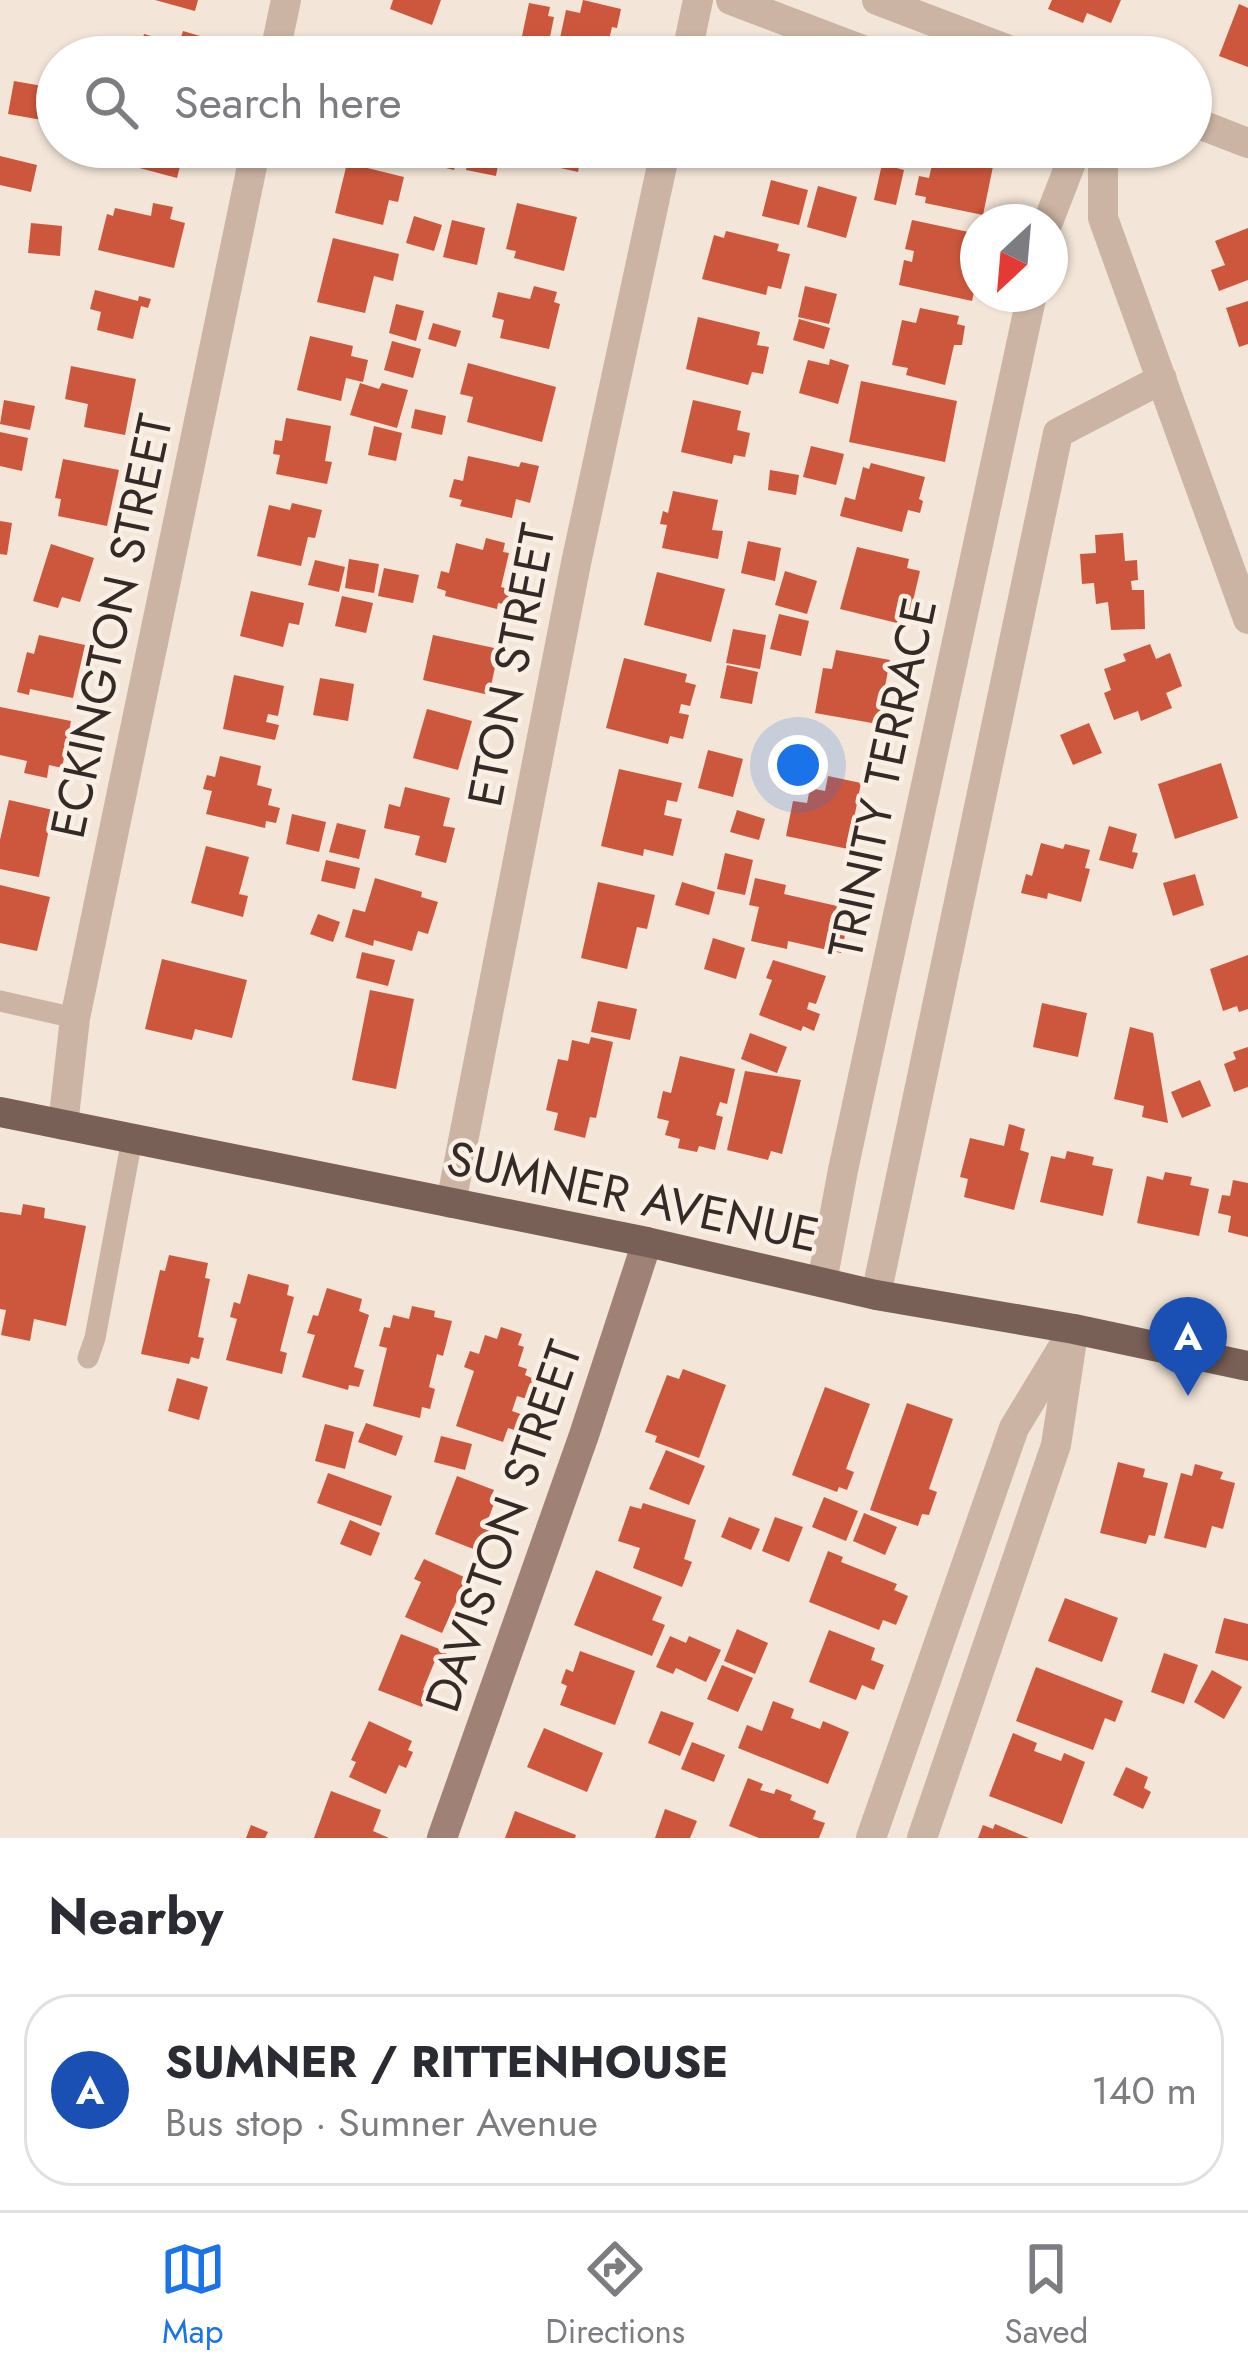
<!DOCTYPE html>
<meta charset="utf-8">
<style>
:root{--surface:#fff;--page:#f2f2f3;--text:#2b2b33;--muted:#7c7c81;--line:#e1e1e2;--accent:#1a73e8}
body{margin:0;font-family:Jost,sans-serif;background:var(--page);color:var(--text)}
.compass{position:absolute;left:960px;top:204px;width:108px;height:108px;border-radius:50%;background:var(--surface);box-shadow:0 3px 9px #0004;rotate:206deg}
.you{position:absolute;left:798px;top:765px;width:42px;height:42px;margin:-30px;border:9px solid #fff;border-radius:50%;background:#1a73e8;box-shadow:0 0 0 18px #1a73e833}
.badge{display:grid;place-items:center;width:78px;height:78px;border-radius:50%;background:var(--accent);color:#fff;font-size:39px;font-weight:700}
.pin{position:absolute;translate:-50% -99px;filter:drop-shadow(0 3px 6px #0008)}
.pin::after{content:'';position:absolute;top:63px;width:42px;height:36px;background:inherit;clip-path:polygon(0 0,100% 0,50% 100%)}
.list{margin:0;padding:0;list-style:none}
h2{display:flex;justify-content:space-between;align-items:center;height:156px;margin:0;padding:0 48px;font-size:51px}
h2 small{font-size:39px;font-weight:400;color:var(--muted)}
.list li{display:grid;grid-template-columns:78px 1fr auto;gap:36px;align-items:center;box-sizing:border-box;height:192px;margin:0 24px 24px;padding:0 24px;border:3px solid var(--line);border-radius:48px}
.list b{display:block;font-size:45px;white-space:nowrap}
.list p{margin:0;font-size:39px;white-space:nowrap;color:var(--muted)}
.list em{font-size:39px;font-style:normal;color:var(--muted)}
.icon{flex:none;width:66px;height:66px;fill:none;stroke:currentColor;stroke-width:2;stroke-linecap:round;stroke-linejoin:round}
.map{position:relative;flex:none;width:1248px;height:1838px;overflow:hidden}
.search{position:absolute;background:var(--surface);box-shadow:0 3px 9px #0004;left:36px;right:36px;top:36px;height:132px;display:flex;align-items:center;gap:30px;box-sizing:border-box;padding:0 42px;border-radius:66px;color:var(--muted);font-size:45px}
.sheet{height:372px;background:var(--surface)}
nav{display:flex;justify-content:space-around;align-items:center;box-sizing:border-box;height:168px;border-top:3px solid var(--line);background:var(--surface);font-size:33px;color:var(--muted)}
nav a{display:grid;justify-items:center;gap:6px}
nav .on{color:var(--accent)}
.map>svg:first-child{display:block}
</style>
<div class="map">
<svg width="1248" height="1838" viewBox="0 0 1248 1838">
<rect width="100%" height="100%" fill="#f3e5d8"/>
<path fill="#cd573c" d="M155,0h43l-3,11z
M393,0h48l-9,25 -42,-16z
M583,0l38,9 -4,19 -5,-1 -7,30h-49l10,-47 14,3z
M1052,0h69l-10,23 -24,-10 -4,10 -35,-14z
M529,3l21,4 -2,9 6,1 -5,25 -27,-6z
M1239,4l9,4v59l-29,-11z
M183,31l17,5 -5,21h-57l6,-23 35,10z
M480,46l26,11h-31z
M14,81l34,6 -6,33 -34,-6z
M104,147h81l-8,31 -60,-16 2,-6 -17,-5z
M430,147h30l-6,23 -28,-7z
M470,147l30,6 -4,23 -30,-6z
M525,147h78l-4,17 -19,-4 -2,12 -44,-10 2,-11 -11,-2z
M773,147h30l-3,10 -28,-6z
M936,147l49,12 2,-12h10l-14,68 -58,-12 1,-6 -11,-2 4,-19 10,2z
M0,156l37,9 -6,27 -31,-7z
M347,163l57,14 -6,25 -9,-2 -6,25 -48,-12z
M882,164l22,6 -8,35 -22,-5z
M771,180l37,10 -9,35 -37,-9z
M818,186l39,11 -11,41 -39,-11z
M153,203l20,4 -3,12 15,4 -11,45 -76,-18 9,-36 6,2 2,-8 36,8z
M517,203l60,14 -13,54 -50,-13 2,-7 -10,-2z
M414,216l28,9 -8,26 -28,-8z
M452,220l33,8 -8,37 -34,-8z
M912,220l66,14v41l-6,26 -73,-16 5,-25 8,2 2,-11 -9,-2z
M31,223l31,3 -2,30 -32,-3z
M1248,228v52l-29,11 -8,-21 14,-5 -10,-24z
M726,231l53,13 -2,7 13,3 -9,35 -13,-3 -2,9 -64,-16 12,-44 10,3z
M333,238l66,16 -6,27 -19,-5 -9,37 -48,-11z
M534,286l23,6 -3,10 6,2 -11,45 -49,-11 4,-18 -12,-3 6,-25 32,7z
M805,286l32,8 -8,30 -31,-7z
M95,290l43,11 1,-5 12,3 -3,9 -7,-2 -8,33 -36,-9 4,-18 -11,-3z
M1248,301v43l-9,3 -13,-39z
M396,304l28,7 -8,30 -27,-8z
M920,308l39,8 -2,8 8,2 -3,19h-8l-9,40 -39,-10 2,-7 -16,-3 10,-45 14,3z
M698,317l62,15 -3,13 12,2 -6,27 -11,-2 -4,13 -62,-16z
M799,319l31,9 -6,21 -31,-9z
M433,323l28,8 -5,16 -28,-8z
M310,336l43,10 -2,10 17,4 -5,22 -17,-4 -5,23 -44,-11z
M392,341l29,8 -8,29 -29,-8z
M830,359l19,6 -11,39 -39,-11 9,-33 21,5z
M468,363l88,24 -14,55 -75,-20 6,-25 -13,-3z
M71,366l65,13 -11,56 -41,-8 4,-23 -23,-5z
M861,381l96,20 -12,61 -96,-20z
M360,383l19,6 3,-6 26,7 -11,38 -47,-13z
M4,400l31,6 -5,24 -30,-6z
M693,400l48,11 -4,19 13,3 -5,24 -11,-2 -2,9 -51,-12z
M415,409l31,7 -4,19 -31,-7z
M286,418l45,8 -6,35 7,1 -5,22 -51,-10 4,-19 -7,-1 2,-14 7,1z
M374,426l28,7 -6,28 -28,-6z
M0,432l28,6 -6,33 -22,-5z
M811,446l33,8 -8,31 -33,-8z
M468,456l51,11 2,-5 18,4 -9,37 -14,-4 -4,19 -52,-12 2,-6 -13,-3 5,-18 9,2z
M63,459l56,11 -12,56 -49,-10 3,-17 -6,-1z
M871,463l54,14 -6,22 4,2 -3,12 -12,-3 -6,22 -62,-16 5,-19 10,3 8,-33 6,2z
M770,470l29,5 -3,20 -28,-5z
M673,491l45,9 -6,30 11,1 -5,28 -56,-11 5,-23 -7,-1 3,-13 5,2z
M292,503l30,7 -7,28 -7,-1 -7,29 -44,-10 12,-51 21,5z
M0,521l12,2 -5,32 -7,-1z
M1123,533l2,28 12,-1 1,20 -7,1 1,9h12l1,39 -34,1 -3,-28 -12,2 -2,-21 -12,1 -2,-30 16,-1 -1,-18z
M486,538l19,5 -2,9 6,1 -8,34 11,3 -4,15 -10,-2 -1,6 -52,-13 1,-5 -9,-3 4,-17 8,2 7,-30 27,7z
M748,541l33,7 -6,33 -34,-8z
M51,544l43,14 -14,44 -18,-5 -4,11 -25,-7z
M857,547l52,12 -2,9 13,3 -11,47 -10,-2 -2,7 -57,-14z
M349,559l30,5 -5,29 -29,-5z
M315,560l30,7 -6,25 -31,-7z
M384,568l35,7 -6,28 -35,-7z
M785,571l32,10 -10,33 -32,-9z
M657,572l68,17 -14,53 -67,-17z
M251,591l53,12 -5,22 -10,-2 -6,24 -43,-11z
M342,596l31,7 -7,30 -31,-7z
M779,614l30,7 -8,35 -31,-7z
M733,629l33,6 -6,34 -34,-6z
M39,635l46,10 -12,53 -43,-9 -1,6 -12,-3 10,-40 7,2z
M433,635l66,14 -10,46 -66,-15z
M1150,644l6,15 14,-6 12,33 -16,7 6,15 -31,13 -3,-10 -24,9 -10,-27 7,-3 -7,-21 22,-8 -3,-7z
M836,650l54,10 -12,64 -63,-11 8,-45 9,1z
M624,658l63,16 -2,8 11,3 -6,21 -9,-2 -2,9 10,2 -6,24 -13,-3 -2,8 -62,-16z
M727,665l31,7 -6,32 -32,-6z
M234,675l50,11 -6,30 -10,-2 -2,8 13,3 -4,15 -52,-11z
M320,678l34,6 -6,37 -35,-6z
M0,707l71,14 -9,47 -13,-3 -2,13 -23,-5 3,-12 -27,-6z
M427,709l45,12 -14,49 -45,-12z
M1089,723l13,30 -29,12 -13,-30z
M708,750l35,9 -10,38 -35,-9z
M220,756l41,10 -4,19 15,4 -4,16 12,3 -4,15 -10,-2 -1,7 -59,-14 6,-23 -9,-2 4,-14 8,2z
M1221,763l17,55 -63,21 -17,-55z
M619,769l63,14 -5,19 -10,-2 -3,15 18,4 -9,37 -29,-7 -1,7 -42,-10z
M828,776l33,7 -13,66 -62,-13 7,-35 14,2 3,-15 15,3z
M405,787l45,11 -7,28 12,2 -9,35 -31,-8 5,-19 -36,-8 5,-24 11,3z
M9,800l44,10 -14,67 -39,-8v-29z
M737,810l28,9 -6,21 -29,-8z
M292,814l34,8 -7,30 -33,-8z
M337,823l29,7 -7,29 -30,-7z
M1109,826l28,8 -5,18 6,1 -5,16 -34,-9z
M1041,843l22,6 2,-5 25,6 -5,18 5,1 -9,33 -33,-9 -1,6 -26,-6 5,-19 6,2z
M206,846l43,11 -10,37 9,2 -5,21 -52,-14z
M725,853l28,7 -8,35 -28,-6z
M326,860l34,8 -5,21 -34,-8z
M1195,874l9,31 -31,11 -10,-33z
M375,878l47,14 -1,5 17,5 -10,32 -10,-3 -6,20 -38,-11 -1,6 -28,-9 8,-28 12,3z
M755,878l31,7 -2,9 53,12 -4,17 14,3 -6,27 -53,-12 -1,8 -36,-8 8,-34 -10,-2z
M598,882l57,13 -8,34 -10,-2 -10,42 -46,-11z
M682,882l33,10 -6,23 -34,-10z
M0,885l50,12 -13,54 -37,-8z
M318,914l22,8 -7,20 -23,-8z
M713,938l32,10 -9,31 -32,-10z
M362,952l33,8 -7,26 -32,-8z
M1248,955v54l-9,3 -2,-6 -14,5 -13,-42z
M162,959l85,21 -15,58 -37,-9 -3,11 -47,-11z
M773,960l53,16 -10,28 -7,-2 -2,7 13,5 -6,17 -11,-5 -2,5 -42,-16 13,-35 -6,-2z
M370,990l44,9 -18,90 -44,-9z
M598,1001l39,8 -7,31 -39,-8z
M1042,1003l45,10 -9,44 -45,-10z
M1130,1027l23,6 15,90 -26,-6 2,-11 -30,-7z
M750,1033l37,14 -10,26 -36,-14z
M591,1037l22,5 -17,76 -6,-1 -5,21 -31,-8 4,-17 -12,-3 12,-51 10,2 4,-21 17,4z
M1248,1047v40l-14,5 -10,-28 12,-5 -3,-7z
M680,1056l55,13 -8,35 -7,-2 -4,13 7,2 -8,33 -16,-4 -2,6 -19,-4 2,-9 -15,-4 4,-14 -12,-3 6,-27 8,2z
M745,1071l56,9 -19,74 -11,-3 -3,9 -41,-10z
M1200,1080l11,26 -29,12 -11,-26z
M1009,1124l16,5 -5,21 9,3 -15,57 -50,-13 4,-18 -8,-2 10,-39 34,8z
M1067,1151l27,6 -2,8 21,4 -10,47 -63,-14 11,-46 14,3z
M1165,1172l27,5 -2,8 19,4 -10,47 -62,-13 10,-47 16,4z
M1233,1180l15,3v54l-20,-5 3,-16 -13,-3 4,-18 8,1z
M23,1204l22,4 -1,10 42,8 -20,100 -32,-7 -4,22 -29,-6 5,-25 -6,-1v-97l21,3z
M169,1255l39,8 -3,15 5,1 -12,58 6,1 -5,21 -8,-2 -2,7 -48,-10 19,-84 5,1z
M248,1274l41,11 -2,10 7,2 -14,54 7,2 -5,21 -56,-14 11,-41 -7,-2 4,-15 6,2z
M327,1288l35,11 -3,12 10,4 -15,52 10,3 -5,17 -10,-2 -1,5 -46,-13 13,-42 -8,-2 6,-18 5,1z
M412,1306l23,5 -1,6 18,4 -9,35 -6,-2 -8,33 6,2 -5,20 -8,-2 -2,11 -47,-12 14,-58 -8,-2 5,-19 6,1 3,-13 16,4z
M501,1327l21,7 -4,11 6,2 -6,19 9,3 -2,6 9,4 -7,20 -10,-3 -5,15 11,4 -5,16 -10,-3 -5,14 -47,-16 18,-55 -10,-4 6,-16 9,3 6,-19 12,4z
M683,1369l43,16 -27,73 -44,-16 2,-6 -12,-4 22,-57 12,4z
M177,1378l31,9 -9,33 -31,-9z
M825,1387l45,17 -24,65 8,3 -7,18 -8,-3 -2,5 -45,-17z
M907,1403l46,16 -24,70 8,3 -8,23 -7,-1 -4,12 -48,-16z
M366,1423l37,13 -7,20 -38,-14z
M325,1424l29,8 -9,37 -30,-8z
M441,1436l31,8 -7,26 -31,-8z
M666,1450l39,16 -16,39 -40,-16z
M1118,1462l27,7 -2,8 25,6 -13,53 -6,-1 -3,9 -46,-11z
M1195,1464l28,8 -3,7 15,4 -12,46 -11,-3 -6,22 -42,-10 17,-65 11,3z
M328,1473l64,23 -11,30 -64,-23z
M457,1476l37,14 -4,9 5,2 -6,16 7,3 -7,19 -8,-3 -5,14 -41,-16z
M824,1497l34,14 -12,30 -34,-14z
M643,1503l53,17 -12,39 8,3 -10,25 -49,-19 7,-20 -22,-7 12,-35 11,3z
M864,1513l33,14 -12,28 -32,-14z
M729,1517l31,12 -9,21 -30,-13z
M775,1517l28,10 -14,35 -27,-11z
M350,1520l30,13 -9,23 -31,-12z
M828,1551l15,6 -2,5 56,22 -3,6 14,6 -12,29 -13,-5 -4,10 -70,-28z
M424,1559l49,22 -11,24 -6,-3 -14,31 -37,-16 16,-35 -7,-3z
M596,1570l66,27 -10,23 13,5 -13,31 -78,-31z
M1065,1598l53,20 -16,44 -54,-21z
M1224,1618l24,6v37l-33,-8z
M737,1629l31,14 -13,31 -31,-13z
M829,1630l46,18 -4,12 13,5 -10,25 -12,-5 -6,15 -47,-18z
M401,1634l46,18 -3,7 -7,-3 -14,34 5,2 -6,15 -44,-17z
M670,1636l16,7 3,-7 32,14 -15,32 -30,-14 -3,6 -17,-7z
M580,1651l55,20 -20,54 -55,-20 7,-19 -6,-3 5,-14 7,3z
M1164,1653l34,12 -14,39 -33,-12z
M722,1665l31,13 -15,34 -31,-13z
M1036,1667l87,34 -8,21 -10,-4 -12,32 -77,-29z
M1212,1670l30,17 -18,32 -30,-17z
M773,1701l21,8 -3,9 29,11 3,-8 26,11 -21,52 -90,-36 9,-23 15,6z
M661,1711l33,12 -14,33 -32,-13z
M369,1721l43,20 -4,9 5,2 -7,16 -7,-3 -13,29 -37,-17 7,-15 -5,-2z
M544,1728l59,25 -16,39 -60,-25z
M1013,1733l24,10 -3,8 27,10 3,-8 21,9 -23,62 -73,-28z
M692,1742l33,13 -11,27 -33,-13z
M1126,1767l22,10 -4,11 7,4 -8,17 -30,-14z
M748,1778l15,6 -3,6 14,4 2,-5 16,6 -2,5 26,11 -3,8 12,4 -6,15h-60l-30,-12z
M331,1791l50,19 -8,21 16,7h-75z
M665,1809l32,12 -7,17h-35z
M515,1811l61,24 -1,3h-70z
M995,1824l34,14h-51l5,-13 10,4z
M251,1825l17,7 -3,6h-19z"/>
<g fill="none" stroke-linecap="round" stroke-linejoin="round">
<path stroke="#cbb4a4" stroke-width="21" d="M0,1001l75,17
M88,1358l7,-20 37,-199"/>
<path stroke="#cbb4a4" stroke-width="30" d="M731,0l150,57
M877,0l150,57
M274,57l12,-57
M686,57l12,-57
M1191,121l57,22
M1103,147v71l145,401
M1048,222l29,-75
M1058,433l104,-54
M63,1125l12,-107 181,-871
M451,1203l125,-640 90,-416
M822,1282l21,-112 189,-876
M876,1295l182,-862
M871,1838l143,-410 60,-99
M922,1838l134,-393 15,-98"/>
<path stroke="#9f8275" stroke-width="30" d="M442,1838l142,-403 63,-193"/>
<path stroke="#796056" stroke-width="30" d="M0,1112l647,130 229,53 198,34 174,37"/>
</g>
<g text-anchor="middle" stroke-width="9" stroke-linejoin="round" paint-order="stroke">
<g font-size="48" fill="#362a26" stroke="#faefe5">
<text transform="translate(111 626) rotate(-78)" y="17">ECKINGTON STREET</text>
<text transform="translate(511 665) rotate(-79)" y="17">ETON STREET</text>
<text transform="translate(882 778) rotate(-78)" y="17">TRINITY TERRACE</text>
<text transform="translate(633 1196) rotate(12)" y="17">SUMNER AVENUE</text>
<text transform="translate(503 1526) rotate(-71)" y="17">DAVISTON STREET</text>
</g>
</g>
</svg>
<svg class="compass" viewBox="-18 -18 36 36"><path d="M0-13l5 13h-10z" fill="#e53935"/><path d="M0 13l5-13h-10z" fill="#7c7c81"/></svg>
<div class="you"></div>
<div class="pin badge" style="left:1188px;top:1396px;background:#1a4fb4">A</div>
<div class="search"><svg class="icon" aria-label="search" viewBox="0 0 24 24"><circle cx="10" cy="10" r="6"/><path d="M15 15l6 6"/></svg>Search here</div>
</div>
<section class="sheet">
<h2>Nearby<small></small></h2>
<ul class="list">
<li><span class="badge" style="background:#1a4fb4">A</span><div><b>SUMNER / RITTENHOUSE</b><p>Bus stop · Sumner Avenue</p></div><em>140 m</em></li>
</ul>
</section>
<nav>
<a class="on"><svg class="icon" aria-label="map" viewBox="0 0 24 24"><path d="M3 6l6-2 6 2 6-2v14l-6 2-6-2-6 2zM9 4v14M15 6v14"/></svg>Map</a>
<a><svg class="icon" aria-label="directions" viewBox="0 0 24 24"><path d="M12 3l9 9-9 9-9-9zM9 14v-3h6M13 9l2 2-2 2"/></svg>Directions</a>
<a><svg class="icon" aria-label="saved" viewBox="0 0 24 24"><path d="M7 4h10v16l-5-4-5 4z"/></svg>Saved</a>
</nav>
